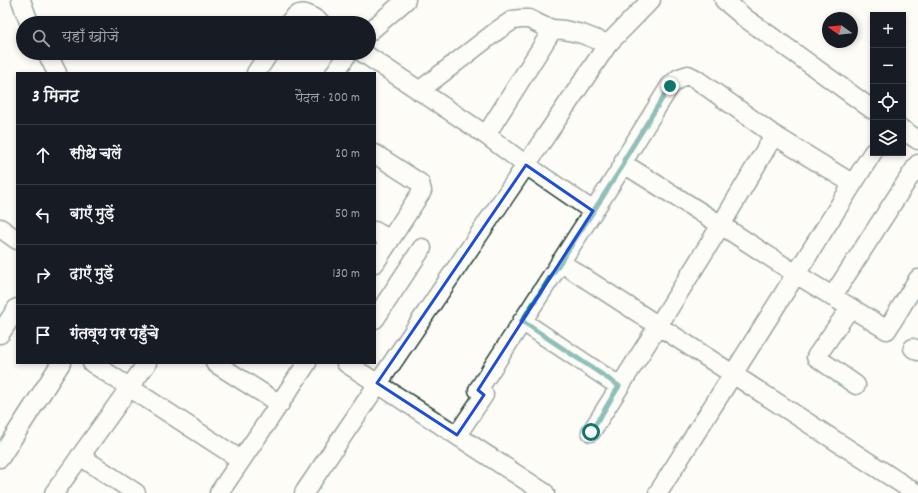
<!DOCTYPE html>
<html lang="hi">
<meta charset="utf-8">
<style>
:root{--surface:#171b24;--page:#20242c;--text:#f1f3f6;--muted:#9ea1a6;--line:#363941}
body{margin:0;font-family:Dekko,"Playpen Sans Deva",sans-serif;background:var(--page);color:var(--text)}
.controls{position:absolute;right:12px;top:12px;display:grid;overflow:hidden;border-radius:0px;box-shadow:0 2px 6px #0003}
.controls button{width:36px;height:36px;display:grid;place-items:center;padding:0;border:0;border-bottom:1px solid var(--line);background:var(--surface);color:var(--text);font:20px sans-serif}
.compass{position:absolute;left:822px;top:12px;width:36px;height:36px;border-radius:50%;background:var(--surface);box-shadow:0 2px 6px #0003;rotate:285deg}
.stop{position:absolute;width:12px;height:12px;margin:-9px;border:3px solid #0f766e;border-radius:50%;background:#fff}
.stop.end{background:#0f766e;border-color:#fff;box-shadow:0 1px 4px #0008}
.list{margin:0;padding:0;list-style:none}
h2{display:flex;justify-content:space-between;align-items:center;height:52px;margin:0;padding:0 16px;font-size:17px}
h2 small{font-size:13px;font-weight:400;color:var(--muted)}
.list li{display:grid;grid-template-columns:26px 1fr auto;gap:12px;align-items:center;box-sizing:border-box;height:60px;padding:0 16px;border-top:1px solid var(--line)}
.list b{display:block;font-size:15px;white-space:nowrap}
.list em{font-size:13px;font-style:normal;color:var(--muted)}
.icon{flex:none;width:22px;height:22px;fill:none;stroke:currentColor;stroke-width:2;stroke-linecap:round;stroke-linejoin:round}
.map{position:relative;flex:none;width:918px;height:493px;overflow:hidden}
.search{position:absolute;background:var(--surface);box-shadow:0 2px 6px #0003;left:16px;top:16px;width:360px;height:44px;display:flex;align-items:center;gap:10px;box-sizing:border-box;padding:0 14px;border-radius:22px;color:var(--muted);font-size:15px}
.panel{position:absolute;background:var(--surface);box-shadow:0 2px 6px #0003;left:16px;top:72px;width:360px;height:292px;border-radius:0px}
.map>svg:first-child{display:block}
</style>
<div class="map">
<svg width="918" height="493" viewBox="0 0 918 493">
<rect width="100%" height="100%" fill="#fdfcf7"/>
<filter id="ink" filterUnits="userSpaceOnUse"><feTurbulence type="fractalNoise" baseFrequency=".025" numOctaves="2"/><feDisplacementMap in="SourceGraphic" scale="8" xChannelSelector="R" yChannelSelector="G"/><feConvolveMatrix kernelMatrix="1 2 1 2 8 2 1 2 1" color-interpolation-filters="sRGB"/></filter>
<g filter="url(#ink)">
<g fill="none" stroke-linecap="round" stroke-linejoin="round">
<defs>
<path id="minor" d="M21,0l6,17 3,6
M724,0l21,18 44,31 84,61
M289,23c11,-16 19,-9 32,0
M369,32l37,-32
M47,53l10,20
M363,53l123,82 40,30 67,46
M256,73l13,-20
M335,73l13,-20
M419,91l79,-61 15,-10 8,-1h8l14,7 10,3 11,1 18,4 26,10
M903,130l15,10
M486,135l67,-106
M375,154l45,29 2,8 -47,72
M624,164l97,61 75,49 91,56 31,-51
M0,228l17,12
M375,231l15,9
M560,262l356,231
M832,297l86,-133
M850,308l-34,49 40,28
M375,319l47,-71
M522,321l97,65
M0,334l17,-26
M913,348l5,3
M92,363l149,97
M215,363l65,41
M346,363l199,130
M591,432l67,-106 63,-101 53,-90
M457,435l27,-40 -6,-5 146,-226v-4l46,-74 9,-8 9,-3 8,4 78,56 79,49
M80,456l56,37
M0,458l61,-95
M54,493l93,-130
M219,493l88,-130
M304,493l304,-449 43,-44
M658,493l215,-341"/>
</defs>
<use href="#minor" stroke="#1f3d34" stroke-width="21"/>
<use href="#minor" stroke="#fdfcf7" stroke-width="18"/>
</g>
</g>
<g fill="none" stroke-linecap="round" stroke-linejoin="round" filter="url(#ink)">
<path stroke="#0f766e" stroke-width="5" d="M591,432l28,-46 -97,-65 102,-157v-4l46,-74"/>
</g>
<path d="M0 0H918V493H0ZM526,165l67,46 -115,179 6,5 -27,40 -80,-52z" fill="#fdfcf7" fill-opacity=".55" fill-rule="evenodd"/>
<path fill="none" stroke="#1d4ed8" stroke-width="3" stroke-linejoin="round" d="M526,165l67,46 -115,179 6,5 -27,40 -80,-52z"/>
</svg>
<div class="controls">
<button>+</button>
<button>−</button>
<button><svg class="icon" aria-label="locate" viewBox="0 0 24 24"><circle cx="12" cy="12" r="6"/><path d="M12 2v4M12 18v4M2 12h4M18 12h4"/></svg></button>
<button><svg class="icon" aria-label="layers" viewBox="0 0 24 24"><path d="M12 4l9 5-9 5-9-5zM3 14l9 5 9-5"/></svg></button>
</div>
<svg class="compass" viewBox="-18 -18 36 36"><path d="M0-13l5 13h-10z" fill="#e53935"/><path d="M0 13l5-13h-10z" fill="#9ea1a6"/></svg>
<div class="stop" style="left:591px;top:432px"></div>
<div class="stop end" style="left:670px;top:86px"></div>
<div class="search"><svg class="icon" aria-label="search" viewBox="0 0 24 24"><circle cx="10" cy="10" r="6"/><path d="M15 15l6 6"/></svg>यहाँ खोजें</div>
<section class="panel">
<h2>3 मिनट<small>पैदल · 200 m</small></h2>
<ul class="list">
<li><svg class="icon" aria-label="ahead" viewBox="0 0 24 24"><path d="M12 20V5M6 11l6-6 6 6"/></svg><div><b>सीधे चलें</b></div><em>20 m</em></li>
<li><svg class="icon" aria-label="left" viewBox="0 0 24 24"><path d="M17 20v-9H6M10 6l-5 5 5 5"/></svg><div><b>बाएँ मुड़ें</b></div><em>50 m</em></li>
<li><svg class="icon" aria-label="right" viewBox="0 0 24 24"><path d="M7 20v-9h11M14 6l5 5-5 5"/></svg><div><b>दाएँ मुड़ें</b></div><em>130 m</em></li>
<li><svg class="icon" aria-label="arrive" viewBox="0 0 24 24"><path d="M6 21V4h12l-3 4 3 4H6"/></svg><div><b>गंतव्य पर पहुँचे</b></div></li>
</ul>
</section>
</div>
